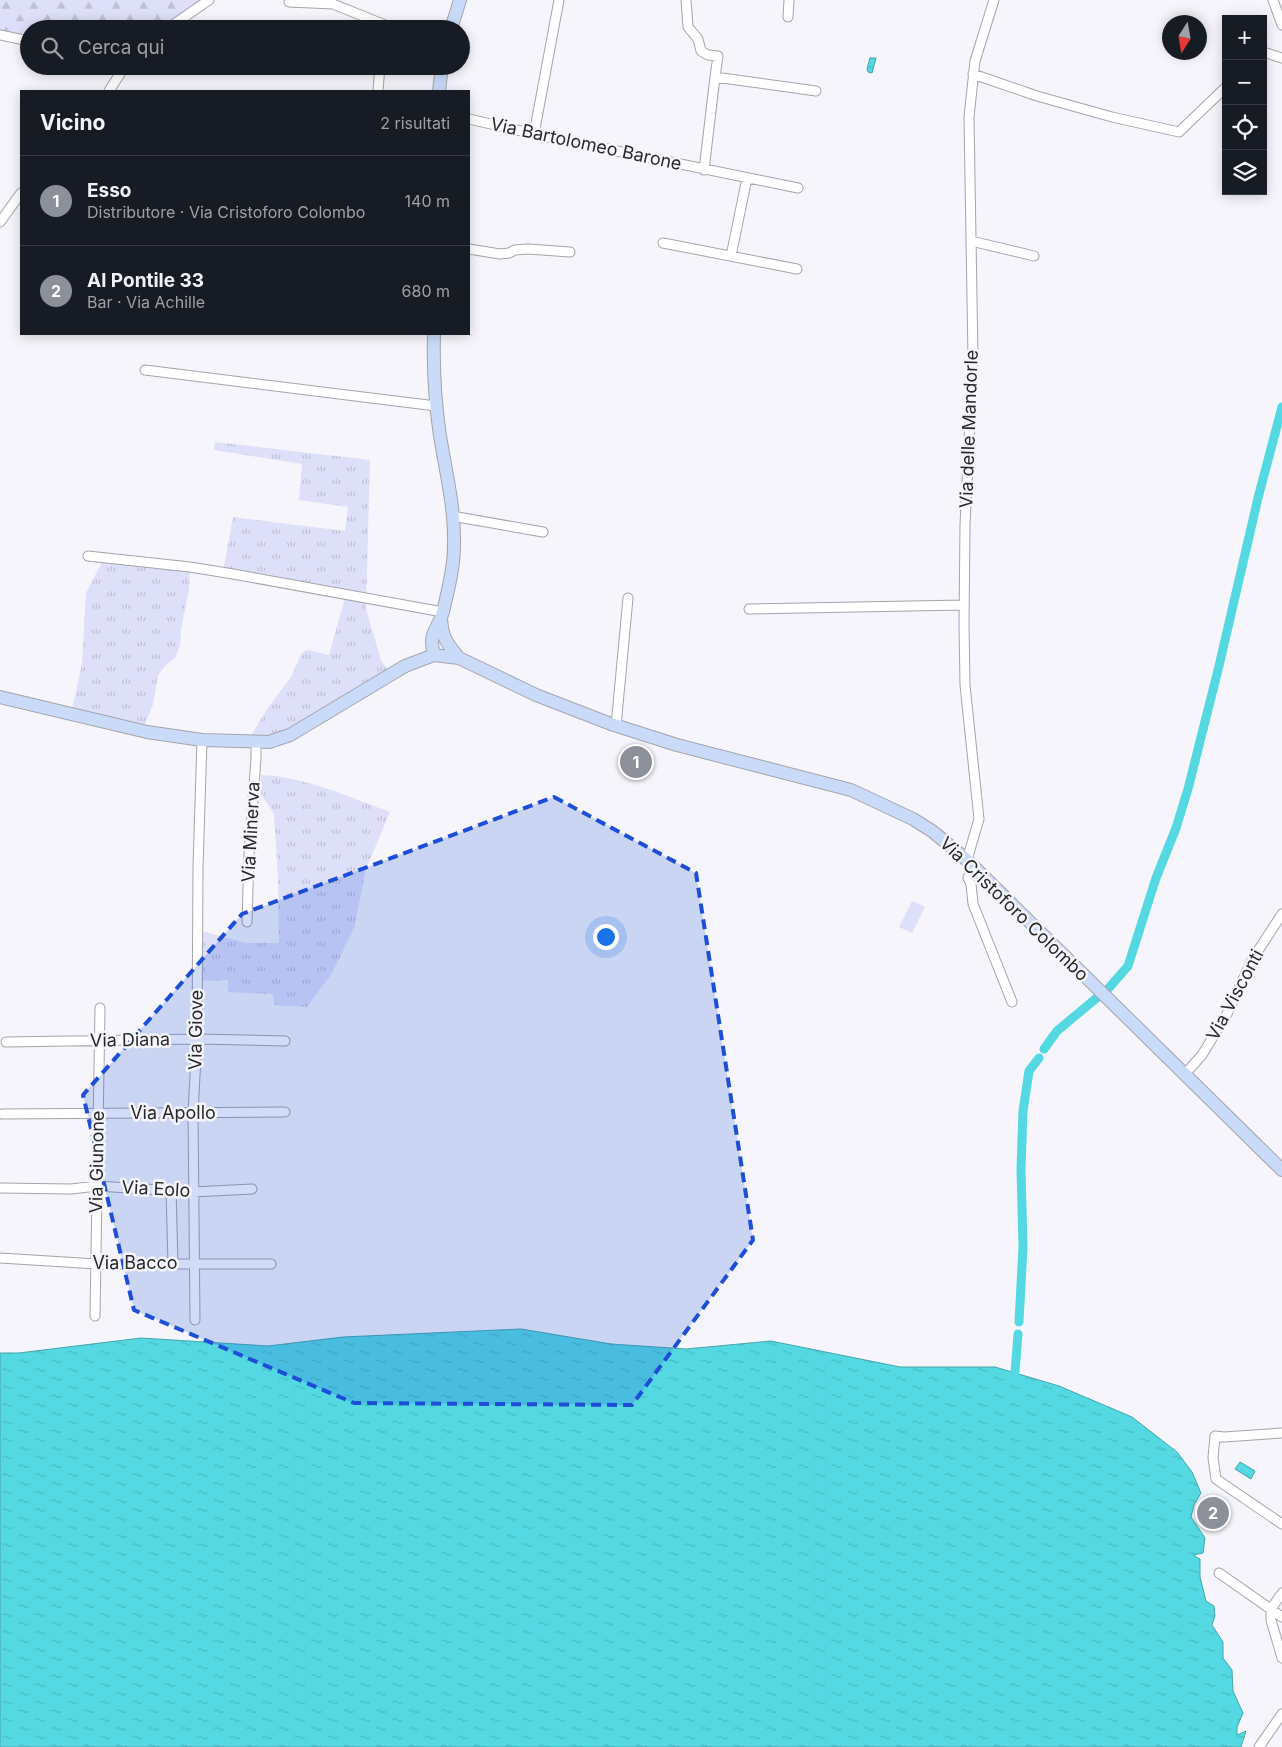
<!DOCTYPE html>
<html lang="it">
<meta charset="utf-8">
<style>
:root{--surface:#171b24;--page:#242831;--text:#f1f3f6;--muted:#9ea1a6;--line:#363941;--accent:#8c9099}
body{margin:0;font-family:Inter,sans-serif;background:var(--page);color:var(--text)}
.controls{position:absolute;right:15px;top:15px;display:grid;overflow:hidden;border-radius:0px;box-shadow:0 2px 12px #0003}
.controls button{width:45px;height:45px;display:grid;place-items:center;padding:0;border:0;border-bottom:1px solid var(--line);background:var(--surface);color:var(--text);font:25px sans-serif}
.compass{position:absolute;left:1162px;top:15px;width:45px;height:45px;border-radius:50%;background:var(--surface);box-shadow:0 2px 12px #0003;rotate:191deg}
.you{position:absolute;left:605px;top:936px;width:18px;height:18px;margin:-12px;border:4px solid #fff;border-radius:50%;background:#1a73e8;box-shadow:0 0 0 8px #1a73e833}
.badge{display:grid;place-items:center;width:32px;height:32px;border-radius:50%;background:var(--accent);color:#fff;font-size:16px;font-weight:700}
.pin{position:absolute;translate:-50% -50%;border:2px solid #fff;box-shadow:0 1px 5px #0006}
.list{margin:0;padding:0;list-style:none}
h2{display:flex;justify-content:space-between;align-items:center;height:65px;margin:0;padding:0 20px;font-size:21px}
h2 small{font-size:16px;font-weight:400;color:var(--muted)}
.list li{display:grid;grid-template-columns:32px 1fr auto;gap:15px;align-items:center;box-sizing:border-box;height:90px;padding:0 20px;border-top:1px solid var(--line)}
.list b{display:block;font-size:19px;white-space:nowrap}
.list p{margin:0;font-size:16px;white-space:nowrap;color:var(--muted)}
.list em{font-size:16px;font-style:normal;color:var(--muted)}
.icon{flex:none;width:28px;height:28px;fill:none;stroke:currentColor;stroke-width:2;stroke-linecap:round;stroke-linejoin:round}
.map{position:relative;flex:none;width:1282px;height:1747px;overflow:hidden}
.search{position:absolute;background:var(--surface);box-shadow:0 2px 12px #0003;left:20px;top:20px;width:450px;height:55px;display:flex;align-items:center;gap:12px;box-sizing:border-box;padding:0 18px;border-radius:28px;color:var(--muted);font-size:19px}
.panel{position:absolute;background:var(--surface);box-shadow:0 2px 12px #0003;left:20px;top:90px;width:450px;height:245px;border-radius:0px}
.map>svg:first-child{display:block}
</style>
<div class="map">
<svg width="1282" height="1747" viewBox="0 0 1282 1747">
<defs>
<pattern id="grass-tufts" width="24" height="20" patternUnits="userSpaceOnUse" patternTransform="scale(1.25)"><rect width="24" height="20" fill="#dee0f9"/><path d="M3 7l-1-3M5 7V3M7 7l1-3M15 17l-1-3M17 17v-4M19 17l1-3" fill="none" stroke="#bec0d6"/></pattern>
<pattern id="forest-firs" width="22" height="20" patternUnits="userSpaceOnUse" patternTransform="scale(1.25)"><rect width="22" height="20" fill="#dee0f9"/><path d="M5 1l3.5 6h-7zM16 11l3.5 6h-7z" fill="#bec0d6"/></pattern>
<pattern id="water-ripples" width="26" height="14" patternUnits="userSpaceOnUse" patternTransform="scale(1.25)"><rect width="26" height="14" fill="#54d9e2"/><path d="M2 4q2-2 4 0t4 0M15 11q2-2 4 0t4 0" fill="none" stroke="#49bac2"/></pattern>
</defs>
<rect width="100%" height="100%" fill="#f5f5fb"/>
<path fill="url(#grass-tufts)" d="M215,442l155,18 -4,149 15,51 4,6 6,4 -101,65 -43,7 20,-33 24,-32 10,-22 3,-4 5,-1 20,5 17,-61 -123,-22 10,-55 112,14 3,-24 -49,-7 3,-36 -88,-14z
M104,558l86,9 -1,22 -8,41 -1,16 -5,12 -10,8 -7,9 -5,29 -10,26 -72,-16 11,-50 4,-71z
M261,775c45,2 88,22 129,37l-24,57 -12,59 -22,45 -25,34 -33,-2 -1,-11 -45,-2v-12l-31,1 1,-51 48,13h33l-1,-64 -4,-65 -13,-20z"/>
<path fill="url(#forest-firs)" d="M0,0h209l-42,29h-138v12l-29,-6z"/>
<path fill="#dee0f9" d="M912,901l13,6 -13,26 -13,-6z"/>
<path fill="url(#water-ripples)" stroke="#46a4ab" d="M870,58h6l-4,15 -4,-1 -1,-3z
M521,1329l90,15 75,5 85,-8 129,26h95l64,19 73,31 45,35 15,20 9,21 -7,12 -3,12 14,21 -2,15 -10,2 7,4v18l6,24 8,5 1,10 -3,9 11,17v16l9,12 1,21 10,22 -6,14v8l9,-4 -5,16h-1241v-394h19l122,-15 127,8 75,-9z
M1240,1462l15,9 -4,8 -16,-10z"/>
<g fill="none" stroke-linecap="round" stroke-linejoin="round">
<path stroke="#54d9e2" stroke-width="9" d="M1107,990l21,-24 28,-88 20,-50 12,-39 31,-123 39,-168 24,-91
M1044,1049l13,-18 42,-35
M1019,1322l4,-75 -2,-78 2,-58 6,-40 10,-13
M1015,1372l3,-38"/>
<defs>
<path id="street" d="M686,0l2,27 10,12 3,12 7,4 10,1 -3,21
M1273,0l9,25
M289,2l44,2 62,25
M788,17l1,-17
M167,29l42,-29
M0,35l29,6
M1263,52l19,6
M973,74l64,22 75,21 67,15 47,-45
M109,91l16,-25
M378,91l2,-25
M469,119l65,15 264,54
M534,134l25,-134
M704,170l11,-93 101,14
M0,222l21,-29
M971,241l63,15
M663,243l134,26
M469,249l31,5 9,-1 6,-3 13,-1 42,3
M731,256l16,-78
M145,370l291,36
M452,516l91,16
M88,556l102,11 43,7 210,38
M749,609l215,-4
M616,726l12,-128
M967,860l12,-41 -14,-134 -1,-60 1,-100 8,-167 -4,-241 6,-56 19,-61
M973,865l-5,13 3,6 2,20 39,98
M247,922l2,-67 7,-97v-16
M6,1042l191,-3 88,2
M1185,1074l17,-19 25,-41 25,-54 30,-46
M2,1114l283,-2
M0,1188l71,1 26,-3 96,6 59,-3
M171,1190l2,74
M0,1258l97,6h174
M95,1316l5,-308
M195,1320l-2,-208 4,-73 1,-172 4,-127
M1282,1433l-58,4 -9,-1 -2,22 3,21 66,45
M1219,1573l63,44
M1282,1593l-11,16v11l11,38
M1259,1747l23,-33"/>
<path id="secondary" d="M451,29l9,-29
M439,91l3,-25
M434,334c-1,34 1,68 6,102 6,36 15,73 14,109 0,23 -6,45 -11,67 -6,20 -15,20 -9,43
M441,617c1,21 5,25 18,41
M0,697l147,35 55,8 67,2 21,-7 115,-69 29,-11 25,3 77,37 75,29 66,21 174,45 62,29 19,12 35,29 315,310"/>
</defs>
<use href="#street" stroke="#a4a4aa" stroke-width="11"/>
<use href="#secondary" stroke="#a4a4aa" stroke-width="14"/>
<use href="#street" stroke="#fff" stroke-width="9"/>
<use href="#secondary" stroke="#cadbfa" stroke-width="12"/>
</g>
<path fill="#1d4ed8" fill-opacity="0.2" stroke="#1d4ed8" stroke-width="4" stroke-dasharray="10 6" stroke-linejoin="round" d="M554,797l142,76 57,367 -121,165 -278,-2 -220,-93 -51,-215 159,-181z"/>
<g text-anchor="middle" stroke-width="5" stroke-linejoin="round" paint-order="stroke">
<g font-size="18" fill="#27282a" stroke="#f5f5fb">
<text transform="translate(586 144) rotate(12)" y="6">Via Bartolomeo Barone</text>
<text transform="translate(969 429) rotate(-88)" y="6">Via delle Mandorle</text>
<text transform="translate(251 832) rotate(-87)" y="6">Via Minerva</text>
<text transform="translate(1014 909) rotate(44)" y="6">Via Cristoforo Colombo</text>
<text transform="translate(1235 995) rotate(-62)" y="6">Via Visconti</text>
<text transform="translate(196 1030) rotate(-89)" y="6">Via Giove</text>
<text transform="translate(130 1040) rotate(-1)" y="6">Via Diana</text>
<text x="173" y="1119">Via Apollo</text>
<text transform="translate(97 1162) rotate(-89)" y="6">Via Giunone</text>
<text transform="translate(156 1189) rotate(3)" y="6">Via Eolo</text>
<text x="135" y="1269">Via Bacco</text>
</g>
</g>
</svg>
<div class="controls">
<button>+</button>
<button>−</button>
<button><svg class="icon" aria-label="locate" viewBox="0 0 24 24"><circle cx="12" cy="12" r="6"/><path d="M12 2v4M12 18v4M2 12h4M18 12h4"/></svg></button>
<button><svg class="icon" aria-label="layers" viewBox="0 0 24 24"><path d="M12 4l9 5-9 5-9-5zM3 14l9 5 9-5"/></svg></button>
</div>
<svg class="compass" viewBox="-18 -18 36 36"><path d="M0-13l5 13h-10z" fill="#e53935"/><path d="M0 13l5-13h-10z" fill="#9ea1a6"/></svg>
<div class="you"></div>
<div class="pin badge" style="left:636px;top:762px">1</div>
<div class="pin badge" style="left:1213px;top:1513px">2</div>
<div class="search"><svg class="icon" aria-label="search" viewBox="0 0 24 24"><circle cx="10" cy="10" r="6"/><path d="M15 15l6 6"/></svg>Cerca qui</div>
<section class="panel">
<h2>Vicino<small>2 risultati</small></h2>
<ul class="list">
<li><span class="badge">1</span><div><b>Esso</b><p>Distributore · Via Cristoforo Colombo</p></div><em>140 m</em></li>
<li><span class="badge">2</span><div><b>Al Pontile 33</b><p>Bar · Via Achille</p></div><em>680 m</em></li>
</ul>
</section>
</div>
